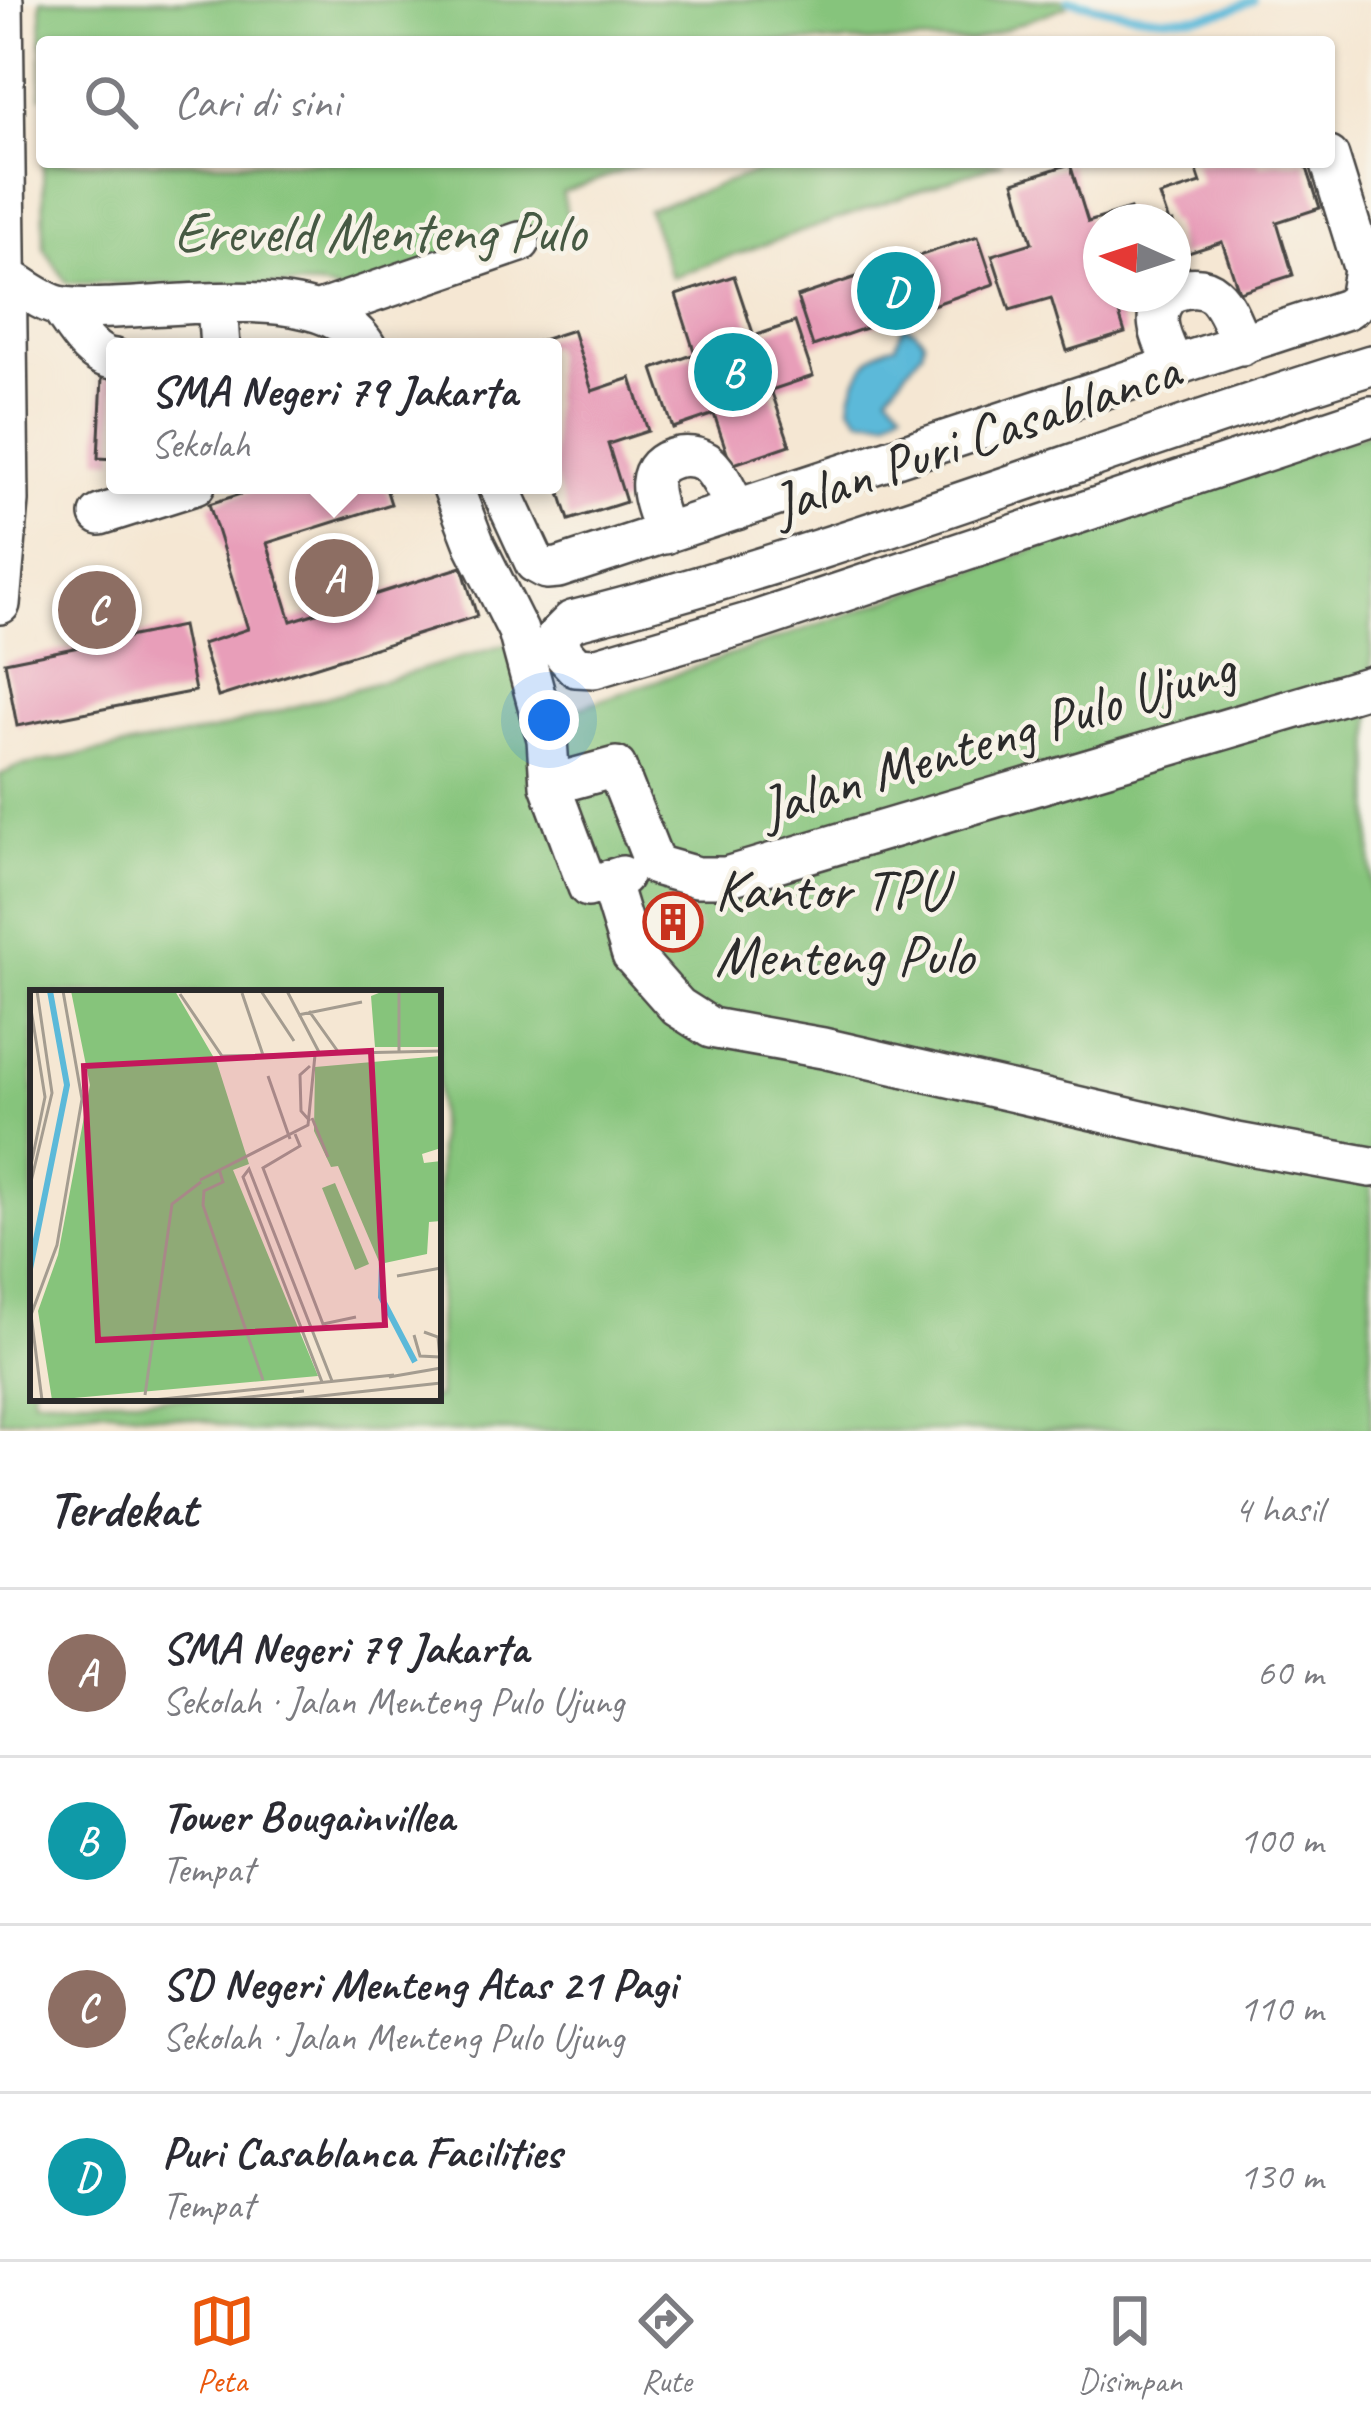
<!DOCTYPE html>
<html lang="id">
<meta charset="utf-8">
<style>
:root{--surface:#fff;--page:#f2f2f3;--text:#2b2b33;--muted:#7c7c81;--line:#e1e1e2;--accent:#ea580c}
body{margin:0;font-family:Caveat,sans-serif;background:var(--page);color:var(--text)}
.compass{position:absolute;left:1083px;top:204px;width:108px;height:108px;border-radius:50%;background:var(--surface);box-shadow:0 3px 9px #0004;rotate:273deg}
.you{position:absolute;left:549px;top:720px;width:42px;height:42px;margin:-30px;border:9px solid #fff;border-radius:50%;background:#1a73e8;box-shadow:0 0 0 18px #1a73e833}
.badge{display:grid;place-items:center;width:78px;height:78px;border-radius:50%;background:var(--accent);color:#fff;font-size:39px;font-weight:700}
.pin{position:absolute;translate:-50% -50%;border:6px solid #fff;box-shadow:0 3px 12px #0006}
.popup{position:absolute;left:106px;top:338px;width:456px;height:156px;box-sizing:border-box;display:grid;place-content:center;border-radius:12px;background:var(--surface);filter:drop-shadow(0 3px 9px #0005);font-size:39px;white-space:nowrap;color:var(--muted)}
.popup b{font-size:45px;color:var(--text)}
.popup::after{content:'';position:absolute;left:50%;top:100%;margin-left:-24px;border:24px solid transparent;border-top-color:var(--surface)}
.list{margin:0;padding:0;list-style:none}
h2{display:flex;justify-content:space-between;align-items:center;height:156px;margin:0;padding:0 48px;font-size:51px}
h2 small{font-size:39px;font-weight:400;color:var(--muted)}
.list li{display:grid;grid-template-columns:78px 1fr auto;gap:36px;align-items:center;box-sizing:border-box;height:168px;padding:0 48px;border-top:3px solid var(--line)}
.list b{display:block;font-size:45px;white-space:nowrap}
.list p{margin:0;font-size:39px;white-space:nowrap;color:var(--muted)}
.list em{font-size:39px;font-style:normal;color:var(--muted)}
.icon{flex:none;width:66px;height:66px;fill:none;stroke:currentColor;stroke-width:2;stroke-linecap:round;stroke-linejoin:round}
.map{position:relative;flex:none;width:1371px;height:1431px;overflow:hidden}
.search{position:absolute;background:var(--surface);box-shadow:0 3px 9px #0004;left:36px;right:36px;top:36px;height:132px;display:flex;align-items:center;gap:30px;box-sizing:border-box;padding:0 42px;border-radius:12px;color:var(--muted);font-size:45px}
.sheet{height:828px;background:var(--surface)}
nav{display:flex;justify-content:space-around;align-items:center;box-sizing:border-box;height:168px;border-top:3px solid var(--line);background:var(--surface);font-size:33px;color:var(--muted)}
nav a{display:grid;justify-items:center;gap:6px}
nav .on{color:var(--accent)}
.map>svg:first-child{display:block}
</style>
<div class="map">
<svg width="1371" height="1431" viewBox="0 0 1371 1431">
<rect width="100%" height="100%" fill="#f7f3e8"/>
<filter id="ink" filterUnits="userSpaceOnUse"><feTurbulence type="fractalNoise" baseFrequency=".00833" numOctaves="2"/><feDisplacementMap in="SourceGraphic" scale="24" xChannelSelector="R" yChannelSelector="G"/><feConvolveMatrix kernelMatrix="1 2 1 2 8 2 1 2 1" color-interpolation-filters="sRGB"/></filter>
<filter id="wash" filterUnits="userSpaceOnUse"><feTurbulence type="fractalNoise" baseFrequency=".004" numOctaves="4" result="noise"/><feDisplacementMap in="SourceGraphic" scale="48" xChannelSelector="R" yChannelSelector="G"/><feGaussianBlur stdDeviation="2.7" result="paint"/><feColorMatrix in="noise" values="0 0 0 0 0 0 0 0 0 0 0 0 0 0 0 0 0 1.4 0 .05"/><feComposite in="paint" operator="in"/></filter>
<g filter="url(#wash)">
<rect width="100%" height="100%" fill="#f5e7d3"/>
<path fill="#86c47b" stroke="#587853" stroke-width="3" fill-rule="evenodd" d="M41,0h1025l1,6 -96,36h-929v56z
M43,162h604l-85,31 9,36 -185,76 -68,-19 -251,-3 -23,-35z
M786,162h216l-331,115 -23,-67z
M1371,432v999h-1124l-41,-10 -106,-12 -100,12v-646l20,-9 192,-35 320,-94 26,78zM33,993h405v405h-405z"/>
<path fill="#5bb9d9" stroke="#437282" stroke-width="3" d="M903,325l12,5 9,10 -2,11 -34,42 15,15 -15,11h-27l-11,-13c2,-25 19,-58 46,-61z"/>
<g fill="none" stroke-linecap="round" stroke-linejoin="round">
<path stroke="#5bb9d9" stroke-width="8" d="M1069,0c61,15 127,30 184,0"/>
</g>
<g id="blocks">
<path fill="#e89eb9" d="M1194,162h65l1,4 14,-4h31l15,46 -43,14 16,53 -54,17 -17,-50 -43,14 -6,-34h-4l-9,-26 41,-13z
M1070,164l18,58 42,-13 4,13h-33v72h12l12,39 -58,18 -16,-53 -41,12 -18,-55 40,-12 -18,-61z
M978,236l16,48 -181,62 -16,-49z
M734,276l20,60 41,-14 18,54 -42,14 19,55 -59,20 -17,-51 -41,14 -20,-59 42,-15 -19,-59z
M573,330l19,61 39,-13 17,53 -40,13 18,58 -57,18 -16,-49v-124l-30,-1z
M102,377l13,1v81l-17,-1z
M269,485h116l6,19 -124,39 24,78 171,-54 15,49 -259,81 -16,-53 46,-15 -39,-125z
M182,626l13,65 -178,35 -12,-64z
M684,895l15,37 -36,15 -16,-36z"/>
</g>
</g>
<g filter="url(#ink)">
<use href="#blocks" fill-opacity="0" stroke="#494744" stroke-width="3"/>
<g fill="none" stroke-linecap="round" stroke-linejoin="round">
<defs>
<path id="minor" d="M7,277c16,10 38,28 57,30 76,10 257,-36 302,40
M1173,292c46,-17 53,18 69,53
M1170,294c-24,21 -6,49 5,74
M217,305l3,42
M60,307c14,19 30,50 55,52
M319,311l201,-69
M1371,365c-267,82 -528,188 -799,256l-15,15 7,18 12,13 18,1 161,-47 616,-205
M452,485l23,60 43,86 29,108 3,46 38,102 34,-11
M499,485l36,78 11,6 12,-1 789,-259 12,-9 5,-30 -35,-113
M100,515l95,-30
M665,534c-10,-30 -30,-68 14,-77 9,-1 19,0 27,5 14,11 22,33 31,48
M0,604l9,-103 -6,-501
M550,785l66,-18 39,98 42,12h29l645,-191
M609,880l23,75 46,52 33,21 112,20 414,95 134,24"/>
</defs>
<use href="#minor" stroke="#494744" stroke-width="44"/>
<use href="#minor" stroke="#fff" stroke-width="39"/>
</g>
</g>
<defs>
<symbol id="building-ring" viewBox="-11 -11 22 22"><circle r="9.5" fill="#f7f3e8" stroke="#c8321e" stroke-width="1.5"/><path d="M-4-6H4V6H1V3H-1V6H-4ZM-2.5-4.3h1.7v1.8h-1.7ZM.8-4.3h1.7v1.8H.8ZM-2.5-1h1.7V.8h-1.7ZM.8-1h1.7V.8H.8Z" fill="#c8321e"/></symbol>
</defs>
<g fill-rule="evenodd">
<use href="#building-ring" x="640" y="889" width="66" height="66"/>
</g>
<g text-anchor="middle" stroke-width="9" stroke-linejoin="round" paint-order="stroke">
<g font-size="57" fill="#465943" stroke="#f7f3e8">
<text x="380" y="251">Ereveld Menteng Pulo</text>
</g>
<g font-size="57" fill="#2b2b2b" stroke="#f7f3e8">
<text transform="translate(975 436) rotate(-19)" y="20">Jalan Puri Casablanca</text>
<text transform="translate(997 736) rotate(-17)" y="20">Jalan Menteng Pulo Ujung</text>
</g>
<g font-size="57" fill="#2b2b2b" stroke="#f7f3e8" text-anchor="start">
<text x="715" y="909">Kantor TPU<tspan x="715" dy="66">Menteng Pulo</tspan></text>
</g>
</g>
<g transform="translate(30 990)">
<rect width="411" height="411" fill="#f5e7d3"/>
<path d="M41,1h104l42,72 32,101 -16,6 85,206 -266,24 -14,-89 20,-56 32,-170zM354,1h57v56h-66l-4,-51zM411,66v92l-19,6 2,9 17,-2v60l-12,1 -2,32 -47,10 -42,-98 -7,1 -17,-36 1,-64zM305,193l34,81 -14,6 -33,-82z" fill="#86c47b"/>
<path fill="none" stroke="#5bb9d9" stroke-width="6" d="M352,272l-1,35 34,65M0,279l37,-184 -17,-94"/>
<path fill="none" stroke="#a49c90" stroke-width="3" d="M231,1l33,50M257,1l33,63M212,3l22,65M150,4l42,62 219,-5M0,13l15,94 -15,73M279,21l30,42M268,25l64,-13M369,61v-60M280,76l-10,9 1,36 9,10M238,86l22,63M282,128l16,39M265,144l5,12 -37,22 60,156 33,-7M189,179l4,13 -19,9 -1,14 60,175M170,190l108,-55 7,-70M0,196l22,-93 -15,-102M367,286l44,-8M394,342l14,5 2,22M384,345l6,21 20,1M359,387l52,-9M292,392l-79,-205 6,-8 83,212M115,405l27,-191 29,-22M263,409l148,-16M12,410l-11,-85 26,-70 25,-146 -19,-108M123,410l241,-25M192,410l82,-9"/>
<path fill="#c2185b" fill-opacity="0.15" stroke="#c2185b" stroke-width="6" d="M341,61l14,274 -287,15 -14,-274z"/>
<rect width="411" height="411" fill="none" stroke="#2b2b2b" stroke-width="6"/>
</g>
</svg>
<svg class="compass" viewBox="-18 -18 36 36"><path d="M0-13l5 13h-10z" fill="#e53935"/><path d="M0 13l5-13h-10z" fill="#7c7c81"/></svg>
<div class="you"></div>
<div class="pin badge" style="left:334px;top:578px;background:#8d6e63">A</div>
<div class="popup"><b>SMA Negeri 79 Jakarta</b>Sekolah</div>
<div class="pin badge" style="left:733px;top:372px;background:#0f9aa8">B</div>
<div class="pin badge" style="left:97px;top:610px;background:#8d6e63">C</div>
<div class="pin badge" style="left:896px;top:291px;background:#0f9aa8">D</div>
<div class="search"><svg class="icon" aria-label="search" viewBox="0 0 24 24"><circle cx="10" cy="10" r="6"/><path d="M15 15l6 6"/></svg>Cari di sini</div>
</div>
<section class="sheet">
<h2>Terdekat<small>4 hasil</small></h2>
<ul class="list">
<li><span class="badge" style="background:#8d6e63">A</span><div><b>SMA Negeri 79 Jakarta</b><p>Sekolah · Jalan Menteng Pulo Ujung</p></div><em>60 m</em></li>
<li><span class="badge" style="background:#0f9aa8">B</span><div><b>Tower Bougainvillea</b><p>Tempat</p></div><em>100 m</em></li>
<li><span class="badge" style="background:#8d6e63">C</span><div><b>SD Negeri Menteng Atas 21 Pagi</b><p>Sekolah · Jalan Menteng Pulo Ujung</p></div><em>110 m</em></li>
<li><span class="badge" style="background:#0f9aa8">D</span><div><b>Puri Casablanca Facilities</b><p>Tempat</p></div><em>130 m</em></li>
</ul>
</section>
<nav>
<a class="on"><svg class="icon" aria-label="map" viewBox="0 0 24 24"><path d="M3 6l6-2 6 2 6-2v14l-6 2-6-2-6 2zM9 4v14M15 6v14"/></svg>Peta</a>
<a><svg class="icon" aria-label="directions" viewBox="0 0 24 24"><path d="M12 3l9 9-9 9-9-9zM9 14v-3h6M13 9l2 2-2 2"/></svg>Rute</a>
<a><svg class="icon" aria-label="saved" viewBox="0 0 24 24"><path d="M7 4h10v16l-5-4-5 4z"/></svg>Disimpan</a>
</nav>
